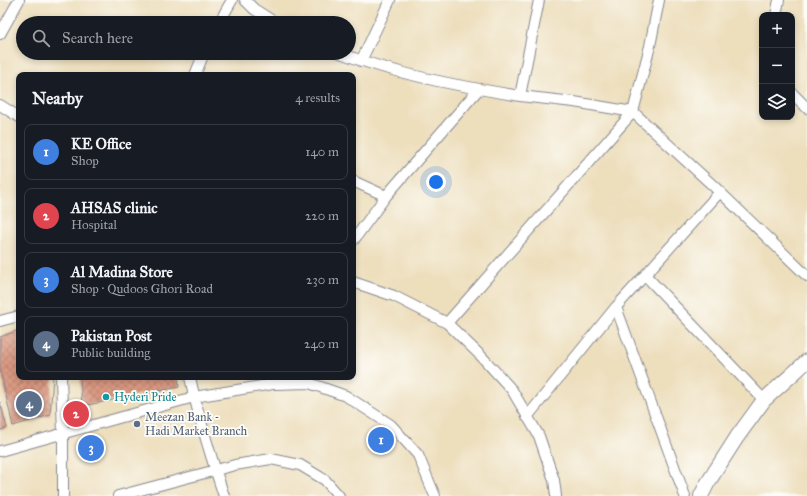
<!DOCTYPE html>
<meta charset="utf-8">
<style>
:root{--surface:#171b24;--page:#20242c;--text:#f1f3f6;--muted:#9ea1a6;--line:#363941;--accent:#8c9099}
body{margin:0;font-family:"IM FELL Great Primer",serif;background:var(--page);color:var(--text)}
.controls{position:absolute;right:12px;top:12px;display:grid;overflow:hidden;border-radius:8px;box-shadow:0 2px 6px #0003}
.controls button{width:36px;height:36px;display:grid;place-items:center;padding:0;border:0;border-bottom:1px solid var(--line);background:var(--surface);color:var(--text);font:20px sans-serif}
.you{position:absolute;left:436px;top:182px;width:14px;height:14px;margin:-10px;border:3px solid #fff;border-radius:50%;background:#1a73e8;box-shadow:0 0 0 6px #1a73e833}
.badge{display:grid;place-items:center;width:26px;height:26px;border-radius:50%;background:var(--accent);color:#fff;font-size:13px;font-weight:700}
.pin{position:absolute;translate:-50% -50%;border:2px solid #fff;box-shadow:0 1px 4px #0006}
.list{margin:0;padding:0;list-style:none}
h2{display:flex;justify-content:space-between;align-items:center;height:52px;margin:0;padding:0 16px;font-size:17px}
h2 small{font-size:13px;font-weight:400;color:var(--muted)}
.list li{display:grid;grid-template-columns:26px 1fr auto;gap:12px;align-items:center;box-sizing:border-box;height:56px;margin:0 8px 8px;padding:0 8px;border:1px solid var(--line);border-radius:8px}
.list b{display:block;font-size:15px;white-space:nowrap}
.list p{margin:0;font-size:13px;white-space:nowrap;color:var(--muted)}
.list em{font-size:13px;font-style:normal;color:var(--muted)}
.icon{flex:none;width:22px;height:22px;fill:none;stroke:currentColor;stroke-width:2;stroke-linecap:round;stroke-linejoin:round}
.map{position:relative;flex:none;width:807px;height:496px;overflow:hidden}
.search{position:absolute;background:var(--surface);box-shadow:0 2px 6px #0003;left:16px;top:16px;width:340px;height:44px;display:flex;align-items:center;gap:10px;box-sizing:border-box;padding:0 14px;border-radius:22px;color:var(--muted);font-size:15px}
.panel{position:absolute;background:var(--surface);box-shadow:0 2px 6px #0003;left:16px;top:72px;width:340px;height:308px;border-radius:8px}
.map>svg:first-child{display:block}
</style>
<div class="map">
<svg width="807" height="496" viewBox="0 0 807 496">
<defs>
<pattern id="building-cross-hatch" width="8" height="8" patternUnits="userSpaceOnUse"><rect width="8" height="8" fill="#db9a82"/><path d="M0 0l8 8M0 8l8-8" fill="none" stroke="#b17e6e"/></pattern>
</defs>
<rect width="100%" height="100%" fill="#fdfcf7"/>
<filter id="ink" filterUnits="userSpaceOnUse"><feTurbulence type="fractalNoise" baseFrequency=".025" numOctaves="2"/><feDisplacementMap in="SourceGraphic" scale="8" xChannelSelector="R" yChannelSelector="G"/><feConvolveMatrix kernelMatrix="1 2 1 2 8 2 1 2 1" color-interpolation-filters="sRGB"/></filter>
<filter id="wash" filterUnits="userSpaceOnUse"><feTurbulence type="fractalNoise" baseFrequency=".012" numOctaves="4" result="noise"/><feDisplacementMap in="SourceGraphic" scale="16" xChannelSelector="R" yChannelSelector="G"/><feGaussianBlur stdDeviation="0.9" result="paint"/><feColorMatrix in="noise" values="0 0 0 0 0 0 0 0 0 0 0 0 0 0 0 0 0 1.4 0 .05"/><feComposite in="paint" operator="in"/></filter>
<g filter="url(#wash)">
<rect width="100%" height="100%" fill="#eddebc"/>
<g id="blocks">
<path fill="url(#building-cross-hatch)" d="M19,330v47h34l-3,38 -37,11 -13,-56v-33z
M80,377h98l1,10 -97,19z
M0,402l7,26 -7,2z"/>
</g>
</g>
<g filter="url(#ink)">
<use href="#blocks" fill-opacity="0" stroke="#84868d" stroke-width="1"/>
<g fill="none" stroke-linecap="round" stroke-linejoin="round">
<defs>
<path id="street" d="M245,0l9,9 22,14
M539,0l-19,96 54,6 59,10 87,80 87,84
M776,15l3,-15
M219,23l13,-23
M0,34l19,-34
M340,53c58,22 119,33 180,43
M361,61l29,-61
M195,75l9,-22
M792,93l15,15
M0,105l19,12
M353,181l33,15
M353,241l33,-45 92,-106
M645,275l75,-83
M353,282l41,14 53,27 35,34 30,33 27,46 15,44 2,16
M616,307l69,189
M0,321l19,-5
M447,323l186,-211 17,-66 9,-46
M61,377l2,56v63
M190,377c8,40 21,80 34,119
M527,417l89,-110 29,-32 119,125
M0,451l194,-54 79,-13 36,-1 37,13 45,29 27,30 17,41
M118,496l117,-31 36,-6 29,6 25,15 14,16"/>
<path id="secondary" d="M701,496l6,-12 30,-47 27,-37 43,-39"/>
</defs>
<use href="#street" stroke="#84868d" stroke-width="12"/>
<use href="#secondary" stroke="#84868d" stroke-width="16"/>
<use href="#street" stroke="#fff" stroke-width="10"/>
<use href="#secondary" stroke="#fff" stroke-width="14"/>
</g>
</g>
<circle fill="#0f9aa8" stroke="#fdfcf7" stroke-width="1.5" cx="106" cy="397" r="4"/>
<circle fill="#5c6f8a" stroke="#fdfcf7" stroke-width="1.5" cx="137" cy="424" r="4"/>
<g text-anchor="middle" stroke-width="3.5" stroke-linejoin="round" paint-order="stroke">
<g font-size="12" fill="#0d838f" stroke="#fdfcf7" text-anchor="start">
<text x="114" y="401">Hyderi Pride</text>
</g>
<g font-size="12" fill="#4e5e75" stroke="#fdfcf7" text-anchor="start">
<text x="145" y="421">Meezan Bank -<tspan x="145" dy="14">Hadi Market Branch</tspan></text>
</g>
</g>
</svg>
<div class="controls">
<button>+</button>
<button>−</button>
<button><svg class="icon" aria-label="layers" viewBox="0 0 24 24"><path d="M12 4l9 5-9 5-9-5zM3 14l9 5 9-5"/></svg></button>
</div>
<div class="you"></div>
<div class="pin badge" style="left:381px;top:440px;background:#3f7fe0">1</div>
<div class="pin badge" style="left:76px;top:414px;background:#e0444e">2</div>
<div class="pin badge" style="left:91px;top:448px;background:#3f7fe0">3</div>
<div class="pin badge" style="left:29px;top:404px;background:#5c6f8a">4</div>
<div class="search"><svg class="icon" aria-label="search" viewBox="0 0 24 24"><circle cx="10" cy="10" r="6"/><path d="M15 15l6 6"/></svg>Search here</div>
<section class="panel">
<h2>Nearby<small>4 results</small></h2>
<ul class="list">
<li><span class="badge" style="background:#3f7fe0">1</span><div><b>KE Office</b><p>Shop</p></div><em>140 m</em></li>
<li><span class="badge" style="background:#e0444e">2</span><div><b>AHSAS clinic</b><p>Hospital</p></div><em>220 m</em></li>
<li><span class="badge" style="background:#3f7fe0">3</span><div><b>Al Madina Store</b><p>Shop · Qudoos Ghori Road</p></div><em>230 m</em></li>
<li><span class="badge" style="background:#5c6f8a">4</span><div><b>Pakistan Post</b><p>Public building</p></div><em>240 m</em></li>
</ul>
</section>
</div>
